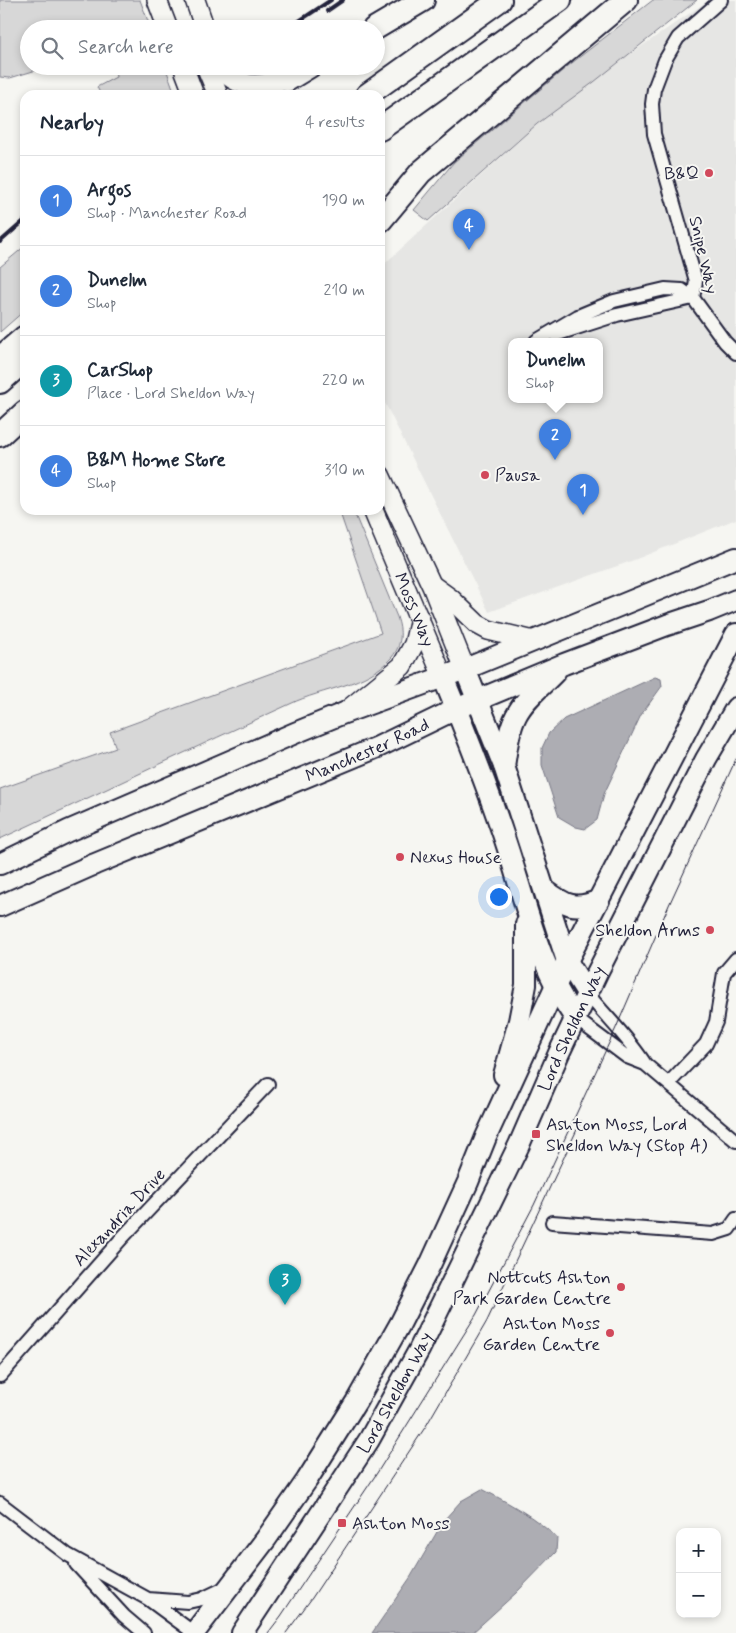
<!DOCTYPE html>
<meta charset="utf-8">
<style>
:root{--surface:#fff;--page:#f2f2f3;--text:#1f2937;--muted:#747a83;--line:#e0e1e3;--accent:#db2777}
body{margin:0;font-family:Mynerve,sans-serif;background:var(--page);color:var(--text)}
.controls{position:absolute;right:15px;bottom:15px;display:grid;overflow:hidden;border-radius:10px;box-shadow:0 2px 8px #0003}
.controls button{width:45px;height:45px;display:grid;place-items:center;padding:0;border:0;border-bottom:1px solid var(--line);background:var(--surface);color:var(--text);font:25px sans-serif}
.you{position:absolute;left:498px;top:896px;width:18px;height:18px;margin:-12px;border:4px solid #fff;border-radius:50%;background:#1a73e8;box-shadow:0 0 0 8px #1a73e833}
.badge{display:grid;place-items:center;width:32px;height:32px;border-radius:50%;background:var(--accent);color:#fff;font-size:16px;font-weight:700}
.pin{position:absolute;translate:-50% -41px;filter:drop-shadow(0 1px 2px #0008)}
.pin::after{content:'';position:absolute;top:26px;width:18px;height:15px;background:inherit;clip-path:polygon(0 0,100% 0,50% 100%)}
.popup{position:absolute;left:508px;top:338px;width:95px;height:65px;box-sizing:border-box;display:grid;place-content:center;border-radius:10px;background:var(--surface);filter:drop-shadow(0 1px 4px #0005);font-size:16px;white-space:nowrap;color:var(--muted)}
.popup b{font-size:19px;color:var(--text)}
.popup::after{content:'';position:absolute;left:50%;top:100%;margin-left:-10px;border:10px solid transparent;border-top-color:var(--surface)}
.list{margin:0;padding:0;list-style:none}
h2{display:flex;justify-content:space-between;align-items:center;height:65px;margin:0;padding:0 20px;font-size:21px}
h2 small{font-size:16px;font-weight:400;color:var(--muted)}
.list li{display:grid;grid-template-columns:32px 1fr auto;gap:15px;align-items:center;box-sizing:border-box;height:90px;padding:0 20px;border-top:1px solid var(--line)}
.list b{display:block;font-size:19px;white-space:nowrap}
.list p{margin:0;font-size:16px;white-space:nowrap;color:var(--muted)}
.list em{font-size:16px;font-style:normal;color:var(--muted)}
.icon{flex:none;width:28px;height:28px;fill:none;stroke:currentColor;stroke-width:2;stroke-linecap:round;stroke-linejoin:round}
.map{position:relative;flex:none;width:736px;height:1633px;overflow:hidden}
.search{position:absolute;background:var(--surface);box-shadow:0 2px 8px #0003;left:20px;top:20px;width:365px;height:55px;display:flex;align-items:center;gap:12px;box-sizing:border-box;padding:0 18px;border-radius:28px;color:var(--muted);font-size:19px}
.panel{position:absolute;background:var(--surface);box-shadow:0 2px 8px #0003;left:20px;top:90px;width:365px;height:425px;border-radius:15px}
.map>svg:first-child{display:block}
</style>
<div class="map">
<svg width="736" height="1633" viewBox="0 0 736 1633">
<rect width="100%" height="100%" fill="#f6f6f2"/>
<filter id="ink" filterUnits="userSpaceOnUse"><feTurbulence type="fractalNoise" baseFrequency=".02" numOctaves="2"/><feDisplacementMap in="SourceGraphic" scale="10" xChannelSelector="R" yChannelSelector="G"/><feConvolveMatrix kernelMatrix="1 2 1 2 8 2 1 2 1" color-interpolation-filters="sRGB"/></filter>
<g filter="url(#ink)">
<path fill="#e6e6e4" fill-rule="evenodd" d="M709,0h27v519l-102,41 -145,52 -109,-219v-125l157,-144 64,-50zM511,341h88v58h-88z"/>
<path fill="#d7d7d7" stroke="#7c7c89" d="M0,0h140l11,29h-122v37h21l-40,12 -10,-1z
M653,0h44l-103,82 -57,42 -109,97 -14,-11 40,-48 114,-96z
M114,66h51l9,25 -6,4h-67l-4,-8 19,-10z
M25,246v64l-25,22v-65z
M339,510h14l44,107c5,14 5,28 -5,40 -25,29 -69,31 -102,47 -97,44 -193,90 -290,135v-50l116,-41 -6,-16 271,-99z"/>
<path fill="#adadb3" stroke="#757583" d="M655,677l6,2 1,7 -21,29 -37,79 -7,26 -12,9 -9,-2 -17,-10 -17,-52v-17l7,-15 15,-14z
M482,1489c27,14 53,28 75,49l-1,14 -40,41 -44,40h-100l38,-55 34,-58 17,-19z"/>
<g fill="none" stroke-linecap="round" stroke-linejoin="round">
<defs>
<path id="minor" d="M693,298l3,-17 -42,-147 -2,-30 2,-15 11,-29 13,-22 43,-38
M555,335l62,-20 76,-17
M536,341l42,-25 36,-15 51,-12 17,1 11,8 32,44 11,11
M587,993c19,24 42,45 58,71
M575,1018l52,39 18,7 91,77
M669,1083l37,-39 10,-22 8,-49 12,-14
M552,1222l161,12 16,-5 7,-10
M0,1376l122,-138 146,-154
M0,1503l68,52 80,44 46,34
M76,1564l48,52 20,17
M148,1599l40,3 14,-3 23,-11"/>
<g id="primary">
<path d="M157,0l11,29"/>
<path d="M195,0l10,29"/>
<path d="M183,66l11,29"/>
<path d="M206,66l12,29"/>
<path d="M221,66c14,25 42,19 66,14"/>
<path d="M380,475l52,111 33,83"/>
<path id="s1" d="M373,510l70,167"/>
<path d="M433,586l18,13 26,25 11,6 46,11"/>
<path d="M349,709l53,-43 12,-22 6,-25"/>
</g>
<g id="trunk">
<path d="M465,669l39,97 63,195 20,32"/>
<path d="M443,677c24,58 47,116 66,175 18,56 31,117 66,166"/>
<path d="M504,766c3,-17 4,-35 12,-50 8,-17 26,-30 39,-44"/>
<path d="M0,864l68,-33 227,-98 49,-20 121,-44 271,-111"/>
<path d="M545,890c20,15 30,21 54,10"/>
<path id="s2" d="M0,906l95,-42 283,-117 78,-38 108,-45 103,-39 42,-14 27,-11"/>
<path d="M504,1075l15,-54 7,-36v-61"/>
<path d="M194,1633l72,-94 41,-59 49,-78 44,-78 30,-59 38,-83 18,-45 81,-176 169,-327"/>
<path id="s3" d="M242,1633l127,-193 50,-90 100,-205 40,-92 38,-80 109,-214 30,-51"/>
</g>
<path id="motorway" d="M374,29l49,-29
M287,80l23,-14
M367,95l133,-95
M380,129l180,-129
M381,220l40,-48 205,-172
M0,358l25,-21
M0,382l25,-22
M0,435l25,-23"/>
</defs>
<use href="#minor" stroke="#22223b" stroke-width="16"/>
<use href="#primary" stroke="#22223b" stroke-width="22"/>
<use href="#trunk" stroke="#22223b" stroke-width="24"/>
<use href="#motorway" stroke="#22223b" stroke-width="26"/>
<use href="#minor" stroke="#f6f6f2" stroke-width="12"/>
<use href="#primary" stroke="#f6f6f2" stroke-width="19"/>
<use href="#trunk" stroke="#f6f6f2" stroke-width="20"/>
<use href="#motorway" stroke="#f6f6f2" stroke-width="22"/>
<path stroke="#22223b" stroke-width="1" d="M268,1633l13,-17 96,-143 99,-158 58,-110 82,-177 53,-123 67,-146
M286,1633l26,-35 114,-172 61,-105 94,-200"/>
<path stroke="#22223b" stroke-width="4" d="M327,11l16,-11
M287,29l44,-29
M0,242l25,-22"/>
</g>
</g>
<g fill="#d1495b" stroke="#f6f6f2" stroke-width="2">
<circle cx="709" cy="173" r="5"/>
<circle cx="485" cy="475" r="5"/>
<circle cx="400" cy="857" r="5"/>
<circle cx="710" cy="930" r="5"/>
<rect x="531" y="1129" width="10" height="10" rx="2.5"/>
<circle cx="621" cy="1287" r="5"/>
<circle cx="610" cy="1333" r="5"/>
<rect x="337" y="1518" width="10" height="10" rx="2.5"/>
</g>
<g text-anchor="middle" stroke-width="4" stroke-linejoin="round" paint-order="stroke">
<g font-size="18" fill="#22223b" stroke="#f6f6f2" text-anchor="end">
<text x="699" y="179">B&amp;Q</text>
<text x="495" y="481" text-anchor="start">Pausa</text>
<text x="410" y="863" text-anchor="start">Nexus House</text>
<text x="700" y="936">Sheldon Arms</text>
<text x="546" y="1130" text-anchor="start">Ashton Moss, Lord<tspan x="546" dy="21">Sheldon Way (Stop A)</tspan></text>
<text x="611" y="1283">Nottcuts Ashton<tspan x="611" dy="21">Park Garden Centre</tspan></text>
<text x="600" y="1329">Ashton Moss<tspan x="600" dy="21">Garden Centre</tspan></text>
<text x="352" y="1529" text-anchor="start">Ashton Moss</text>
</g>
<g font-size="18" fill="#22223b" stroke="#f6f6f2">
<text transform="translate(704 255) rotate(77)" y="6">Snipe Way</text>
<text dy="6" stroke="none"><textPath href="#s1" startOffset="108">Moss Way</textPath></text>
<text dy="6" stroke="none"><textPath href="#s2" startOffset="399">Manchester Road</textPath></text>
<text dy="6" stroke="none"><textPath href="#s3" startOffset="690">Lord Sheldon Way</textPath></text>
<text transform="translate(119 1217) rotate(-47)" y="6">Alexandria Drive</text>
<text dy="6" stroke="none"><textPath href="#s3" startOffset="285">Lord Sheldon Way</textPath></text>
</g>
</g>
</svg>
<div class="controls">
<button>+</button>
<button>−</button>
</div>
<div class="you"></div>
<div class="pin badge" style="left:583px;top:515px;background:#3f7fe0">1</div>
<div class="pin badge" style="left:555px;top:460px;background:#3f7fe0">2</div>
<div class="popup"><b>Dunelm</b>Shop</div>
<div class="pin badge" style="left:285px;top:1305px;background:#0f9aa8">3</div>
<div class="pin badge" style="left:469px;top:250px;background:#3f7fe0">4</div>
<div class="search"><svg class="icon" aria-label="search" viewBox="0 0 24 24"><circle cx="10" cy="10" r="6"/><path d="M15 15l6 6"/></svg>Search here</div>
<section class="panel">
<h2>Nearby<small>4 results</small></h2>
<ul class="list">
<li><span class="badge" style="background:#3f7fe0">1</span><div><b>Argos</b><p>Shop · Manchester Road</p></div><em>190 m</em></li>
<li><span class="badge" style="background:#3f7fe0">2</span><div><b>Dunelm</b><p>Shop</p></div><em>210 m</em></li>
<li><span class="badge" style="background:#0f9aa8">3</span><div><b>CarShop</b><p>Place · Lord Sheldon Way</p></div><em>220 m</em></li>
<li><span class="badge" style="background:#3f7fe0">4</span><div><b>B&amp;M Home Store</b><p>Shop</p></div><em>310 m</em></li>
</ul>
</section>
</div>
